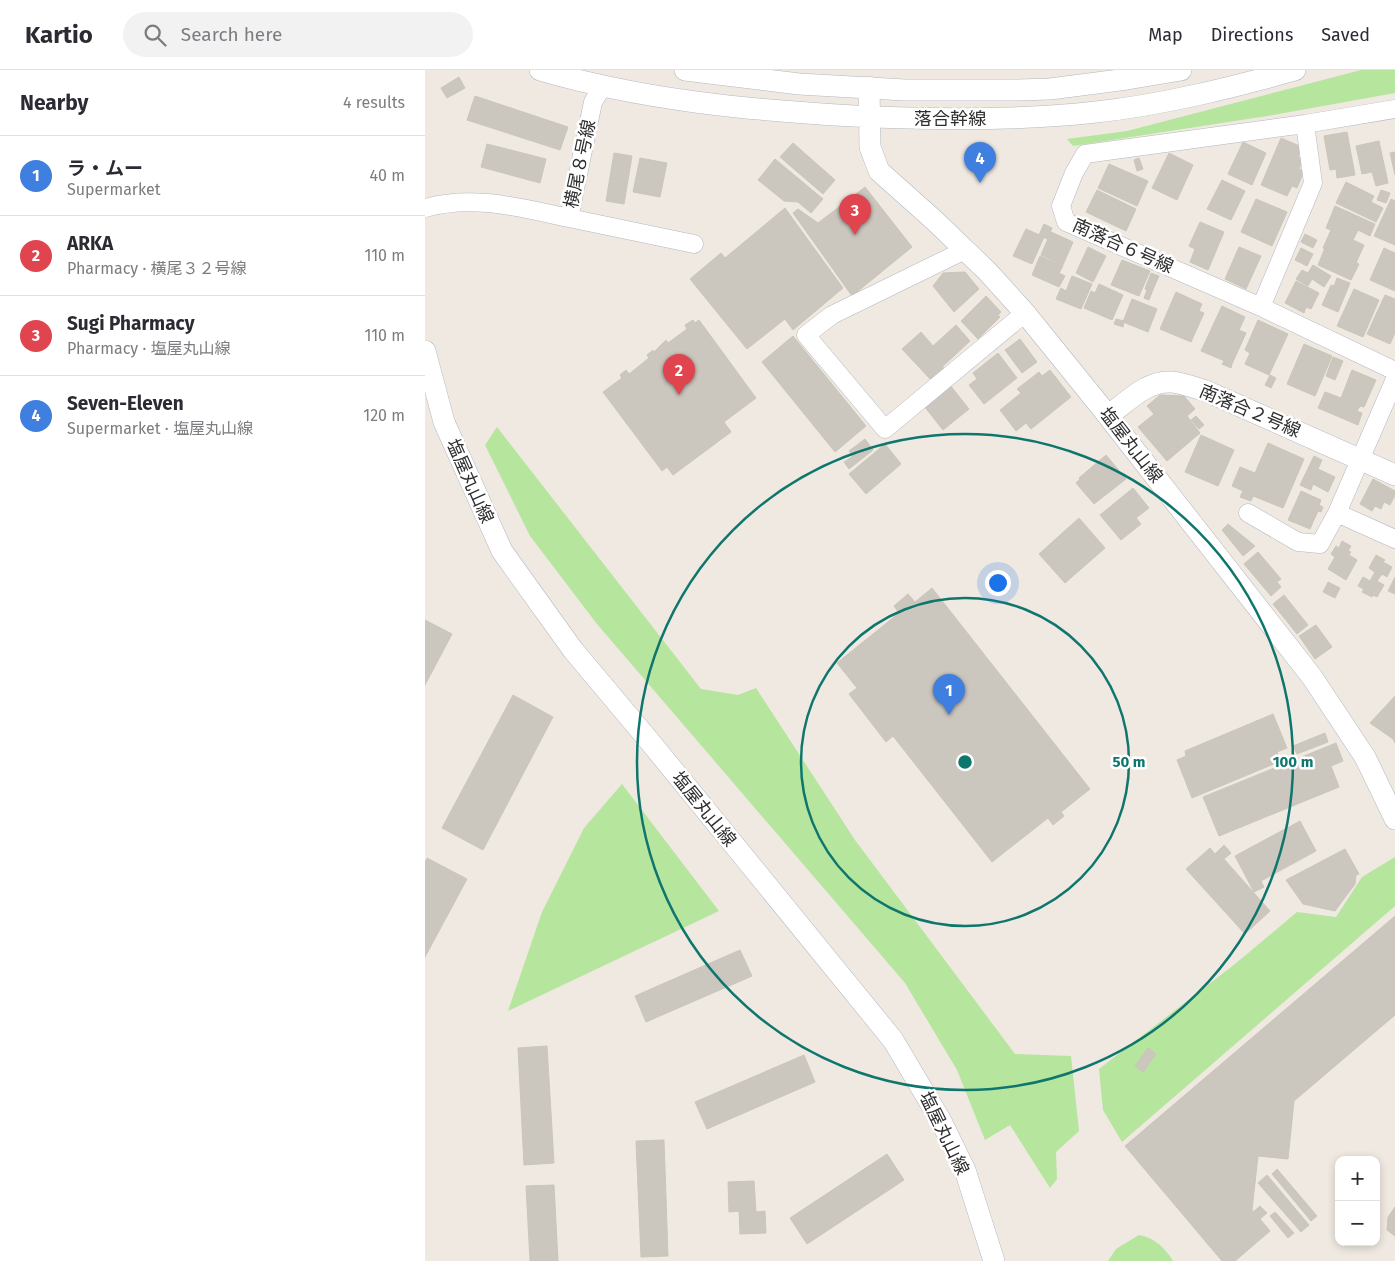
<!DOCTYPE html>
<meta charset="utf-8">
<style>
:root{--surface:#fff;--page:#f2f2f3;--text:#2b2b33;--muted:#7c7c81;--line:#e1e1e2;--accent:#4264fb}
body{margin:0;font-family:"Fira Sans","Noto Sans JP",sans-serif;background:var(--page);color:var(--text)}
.controls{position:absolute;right:15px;bottom:15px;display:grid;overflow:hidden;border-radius:10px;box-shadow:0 2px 8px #0003}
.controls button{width:45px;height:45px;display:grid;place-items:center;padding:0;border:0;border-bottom:1px solid var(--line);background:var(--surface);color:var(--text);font:25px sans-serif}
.you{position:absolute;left:572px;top:512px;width:18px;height:18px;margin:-12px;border:4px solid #fff;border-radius:50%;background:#1a73e8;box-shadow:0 0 0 8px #1a73e833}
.badge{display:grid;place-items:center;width:32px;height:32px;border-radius:50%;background:var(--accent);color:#fff;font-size:16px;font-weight:700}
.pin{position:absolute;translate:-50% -41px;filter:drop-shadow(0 1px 2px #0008)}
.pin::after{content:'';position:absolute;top:26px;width:18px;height:15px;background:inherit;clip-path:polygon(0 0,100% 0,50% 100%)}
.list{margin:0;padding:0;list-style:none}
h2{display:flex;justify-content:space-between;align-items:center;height:65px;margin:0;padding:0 20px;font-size:21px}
h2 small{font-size:16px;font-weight:400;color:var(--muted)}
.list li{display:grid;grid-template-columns:32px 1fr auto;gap:15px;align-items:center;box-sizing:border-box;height:80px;padding:0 20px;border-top:1px solid var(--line)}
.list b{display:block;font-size:19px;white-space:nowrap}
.list p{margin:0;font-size:16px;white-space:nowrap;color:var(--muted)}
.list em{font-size:16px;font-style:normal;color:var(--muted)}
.icon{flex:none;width:28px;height:28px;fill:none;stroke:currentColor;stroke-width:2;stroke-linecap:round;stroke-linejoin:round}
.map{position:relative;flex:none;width:970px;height:1191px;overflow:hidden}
header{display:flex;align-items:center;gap:30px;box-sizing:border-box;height:70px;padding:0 25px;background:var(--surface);border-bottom:1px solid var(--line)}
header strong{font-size:24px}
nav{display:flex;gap:28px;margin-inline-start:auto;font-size:18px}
.search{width:350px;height:45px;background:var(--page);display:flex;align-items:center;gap:12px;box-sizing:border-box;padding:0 18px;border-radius:28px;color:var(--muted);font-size:19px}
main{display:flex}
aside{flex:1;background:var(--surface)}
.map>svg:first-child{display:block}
</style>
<header>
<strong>Kartio</strong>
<div class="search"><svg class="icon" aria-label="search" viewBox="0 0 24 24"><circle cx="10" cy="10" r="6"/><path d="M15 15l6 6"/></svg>Search here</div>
<nav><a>Map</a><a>Directions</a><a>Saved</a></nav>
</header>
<main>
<aside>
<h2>Nearby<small>4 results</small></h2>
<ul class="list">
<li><span class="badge" style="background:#3f7fe0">1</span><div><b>ラ・ムー</b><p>Supermarket</p></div><em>40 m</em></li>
<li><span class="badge" style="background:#e0444e">2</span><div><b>ARKA</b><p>Pharmacy · 横尾３２号線</p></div><em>110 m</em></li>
<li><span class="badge" style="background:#e0444e">3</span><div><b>Sugi Pharmacy</b><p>Pharmacy · 塩屋丸山線</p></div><em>110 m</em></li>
<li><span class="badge" style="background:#3f7fe0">4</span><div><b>Seven-Eleven</b><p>Supermarket · 塩屋丸山線</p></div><em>120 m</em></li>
</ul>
</aside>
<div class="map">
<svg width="970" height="1191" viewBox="0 0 970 1191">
<rect width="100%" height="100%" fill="#efe9e1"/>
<path fill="#b6e59e" d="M936,0h34v23l-122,22 -200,31 -6,-7 60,-8z
M72,357l204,262 37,6 18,-7 99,152 160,214 56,2 8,75 -23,21 1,27 -7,9 -40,-63 -25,15 -28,-70 -52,-87 -308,-359 -67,-88 -45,-91z
M197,714l97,127 -211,100 34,-99 42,-84z
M970,787v49l-273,236 -19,-32 -4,-41 136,-105 62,-52 39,5 26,-40z
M714,1165c15,2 27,14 34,26h-65l8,-12z"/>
<path fill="#cbc7bf" stroke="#cbc5ba" d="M34,7l6,11 -18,10 -6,-10z
M50,26l93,31 -8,23 -93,-30z
M922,62l8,43 -18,3 -1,-9 -6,1 -6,-34z
M856,68l21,9 -4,10 5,2 -4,10 5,2 -7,17 -5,-2 -5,10 -26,-11z
M954,71l9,42 -12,3 -4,-14 -10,2 -6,-28z
M818,72l23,11 -14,32 -24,-11z
M368,73l42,37 -12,14 -43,-37z
M62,74l59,15 -6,24 -59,-16z
M970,82v23l-5,-22z
M189,83l18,3 -8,48 -18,-3z
M744,83l24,12 -16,35 -25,-12z
M215,88l27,5 -7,34 -27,-5z
M714,88l4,11 -6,2 -3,-11z
M350,89l48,40 -12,14 -13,-11 -14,-1 -26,-21z
M684,94l39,17 -11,25 -39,-18z
M797,110l23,11 -14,29 -24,-11z
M921,112l28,14 -3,6 12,6 -7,14 -40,-19z
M440,117l47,60 -60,49 -59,-83 5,-4 20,14z
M672,120l39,19 -10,22 -40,-19z
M956,120l9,3 -4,10 -9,-3z
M831,129l31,13 -15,34 -31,-14z
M966,129l4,2v44l-21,-9z
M910,136l40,18 -5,12 -12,-6 -5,10 -27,-12z
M360,138l58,80 -50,42 -8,-11 -38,30 -57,-70 31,-26 4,5z
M775,152l24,10 -16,38 -18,-8 5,-13 -6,-3z
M619,154l8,4 -5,11 -8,-4z
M601,159l18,8 -12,27 -19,-8z
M906,160l33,15 -8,18 -33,-15z
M626,162l22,10 -10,23 -22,-10z
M880,164l12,6 -4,8 -12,-6z
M663,177l18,9 -13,26 -17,-9z
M814,177l22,9 -15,33 -21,-10z
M876,178l12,6 -6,12 -12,-6z
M900,178l34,16 -8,16 -33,-15z
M959,178l11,5v38l-25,-11z
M615,186l23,10 -4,7 6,3 -6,11 -27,-12z
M697,190l28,11 -11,25 -28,-11z
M888,195l18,11 -7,11 -12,-8 -4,7 -12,-7 6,-9 6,3z
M540,202l14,17 -25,23 -21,-26 10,-13z
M726,203l8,3 -7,16 -7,-3z
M647,206l20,8 -11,25 -25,-10 5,-11 5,3z
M912,208l13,5 -12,29 -16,-7 9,-20 3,1z
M871,211l23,12 -8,16 -5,-2 -2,6 -19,-10z
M674,214l24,11 -11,25 -28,-12 7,-17 4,2z
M929,219l25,11 -16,37 -26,-11z
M722,220l5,2 -3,8 -5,-2z
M751,222l26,12 -3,7 5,2 -13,29 -31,-13z
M960,225l10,4v34l-5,11 -23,-10z
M561,226l15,16 -3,3 2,2 -22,22 -17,-18z
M707,229l25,10 -9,23 -25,-10z
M797,236l23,11 -6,13 7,3 -14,31 -31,-13z
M691,249l8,2 -1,6 -9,-3z
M268,250l2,3 4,-3 57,78 -32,24 7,10 -58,43 -6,-8 -5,4 -59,-79 19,-14 -2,-3 6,-5 3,4 20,-16 -2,-3 6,-5 1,2 12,-12 2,3 19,-14 -2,-4z
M833,250l30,14 -19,41 -24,-11 5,-11 -5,-3z
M531,255l14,16 -28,26 2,1 -13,12 -29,-31 19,-17 12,14z
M368,266l73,90 -31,26 -73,-90z
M595,269l17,23 -15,11 -17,-23z
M879,274l28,12 -17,40 -28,-12z
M573,283l19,25 -33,26 -15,-19 8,-6 -4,-6z
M908,287l10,4 -8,19 -9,-4z
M799,291l8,3 -1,4 -9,-4z
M625,300l21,27 -40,32 -5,-6 -10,8 -16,-21 21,-17 -4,-4 22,-17 3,4z
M927,300l24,10 -12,27 -4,-1 -3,5 5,2 -4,12 -40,-17 7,-16 16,6z
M845,305l6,3 -5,10 -6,-3z
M525,315l19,24 -26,21 -19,-24z
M735,325l24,1 11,13 -8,7 13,17 -33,28 -29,-34 16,-13 -7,-8z
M771,346l8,9 -5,4 -8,-9z
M776,365l33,15 -16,36 -33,-14z
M440,369l8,11 -24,19 -5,-7 9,-6 -4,-5z
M843,373l36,16 -21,49 -30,-12 -2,5 -11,-4 3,-6 -11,-5 8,-19 15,6z
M460,374l16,20 -35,30 -17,-20z
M681,385l20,24 -32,25 -18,-21 4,-4 -1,-1z
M889,386l8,4 -4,9 17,8 -7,15 -15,-8 -2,6 -11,-5z
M948,409l22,12v4l-5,10 -6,-3 -3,7 -6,-3 -3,5 -12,-7z
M708,418l16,20 -13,10 5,6 -20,16 -21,-25z
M876,421l20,9 -2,5 4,2 -2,5 -3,-1 -8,18 -22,-9z
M654,448l26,30 -40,35 -26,-29z
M803,454l27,22 -12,10 -21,-26z
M917,471l9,5 -3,5 3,1 -2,3 8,5 -11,20 -18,-11 7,-12 -4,-3 5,-8 3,2z
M833,482l23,27 -4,3 4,5 -10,9 -27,-32z
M951,485l9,5 -2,2 9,5 -5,10 -5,-3 -5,7 7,4 -7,12 -4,-2 -1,2 -10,-5 2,-3 -6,-3 5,-9 7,4 5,-9 -6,-4z
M970,507v17l-7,-3z
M903,512l12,6 -5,10 -12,-6z
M507,518l158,201 -29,23 3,4 -11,9 -5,-7 -56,44 -99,-126 -7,6 -37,-48 8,-6 -20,-25 62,-50 -5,-7 14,-12 7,8z
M859,525l24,30 -11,9 -24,-30z
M0,550l27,14 -27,51z
M891,555l16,22 -17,12 -16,-23z
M88,625l40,22 -70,133 -41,-22z
M970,626v47l-2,-4 -23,-16z
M848,644l14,34 -10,4 4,9 -89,37 -15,-38 9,-4 -1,-5z
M900,663l3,9 -31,12 -4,-8z
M911,673l7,18 -12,5 8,21 -120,49 -16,-39z
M875,751l16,30 -55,30 3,6 -10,5 -19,-36z
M799,775l7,8 -7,6 46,52 -25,23 -59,-65 24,-21 5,6z
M920,779l14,25 -3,1 -1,9 -20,27 -32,-7 -17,-24z
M2,788l40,21 -42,78v-95z
M970,846v99l-101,86 -6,58 -30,-3 -6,54 1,2 7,-6 7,7 -7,6 10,12 -35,30h-13l-97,-115z
M315,880l12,26 -106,46 -11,-26z
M122,976l7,117 -30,2 -6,-117z
M723,978l8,6 -13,18 -8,-6z
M379,985l11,27 -108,47 -12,-27z
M239,1070l4,116 -27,1 -5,-116z
M462,1084l17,26 -97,64 -17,-26z
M852,1099l40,47 -6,5 -39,-47z
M842,1105l42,50 -8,7 -43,-49z
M329,1111l2,31 9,-1 1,22 -26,1 -1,-23 -10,1 -1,-30z
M129,1115l4,76h-28l-4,-75z
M970,1137v29l-8,-6 1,-13z
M850,1142l19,21 -6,5 -18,-22z"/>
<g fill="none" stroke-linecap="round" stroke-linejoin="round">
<defs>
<path id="minor" d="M970,39l-90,15 -220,30 -11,19 -13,33 5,16 195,85 134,64
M0,138c48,-14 96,0 144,10l24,-116 10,-16
M144,148l125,26
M540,180l-133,65 -26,20 79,94 140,-116
M836,237l52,-124 -8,-59
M823,443l50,29 22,2 17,-31 58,-134
M912,443l58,26"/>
<path id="tertiary" d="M115,0c102,30 208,40 314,46 81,4 162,5 242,-4 66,-7 134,-24 199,-42
M260,0l114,14 106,6h113l32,-1 77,-10 54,-9
M444,17l1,60 9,24 56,50 52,50 38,42 76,94 211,270 53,80 30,62
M0,281l19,71 58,129 71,99 78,93 242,297 48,81 24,49 29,91
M683,346c19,-14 39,-36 64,-34 11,1 23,6 34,9l189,84"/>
</defs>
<use href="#minor" stroke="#b4b7c1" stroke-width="19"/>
<use href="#tertiary" stroke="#b4b7c1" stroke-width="22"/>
<use href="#minor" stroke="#fff" stroke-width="18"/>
<use href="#tertiary" stroke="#fff" stroke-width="21"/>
</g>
<g fill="none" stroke="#0f766e" stroke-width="2.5">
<circle cx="540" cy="692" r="164"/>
<circle cx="540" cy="692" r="328"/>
</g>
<g text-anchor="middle" stroke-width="5" stroke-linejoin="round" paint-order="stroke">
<g font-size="18" fill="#2e2e2e" stroke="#fff">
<text x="525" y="55">落合幹線</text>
<text transform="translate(155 94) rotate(-78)" y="6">横尾８号線</text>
<text transform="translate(698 176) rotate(24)" y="6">南落合６号線</text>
<text transform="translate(825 341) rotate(23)" y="6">南落合２号線</text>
<text transform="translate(706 375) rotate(52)" y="6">塩屋丸山線</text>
<text transform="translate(45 411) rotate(66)" y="6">塩屋丸山線</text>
<text transform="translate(279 739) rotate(51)" y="6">塩屋丸山線</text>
<text transform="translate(519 1063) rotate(64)" y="6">塩屋丸山線</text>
</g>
</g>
<circle cx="540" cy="692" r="8" fill="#0f766e" stroke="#fff" stroke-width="2.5"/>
<g font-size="15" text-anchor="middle" font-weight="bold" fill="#0f766e" stroke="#fff" stroke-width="5" stroke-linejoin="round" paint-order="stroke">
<text x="704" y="697">50 m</text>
<text x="868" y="697">100 m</text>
</g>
</svg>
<div class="controls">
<button>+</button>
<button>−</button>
</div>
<div class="you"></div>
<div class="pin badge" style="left:524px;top:645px;background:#3f7fe0">1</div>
<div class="pin badge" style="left:254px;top:325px;background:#e0444e">2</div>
<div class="pin badge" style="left:430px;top:165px;background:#e0444e">3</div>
<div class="pin badge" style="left:555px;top:113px;background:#3f7fe0">4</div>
</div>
</main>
